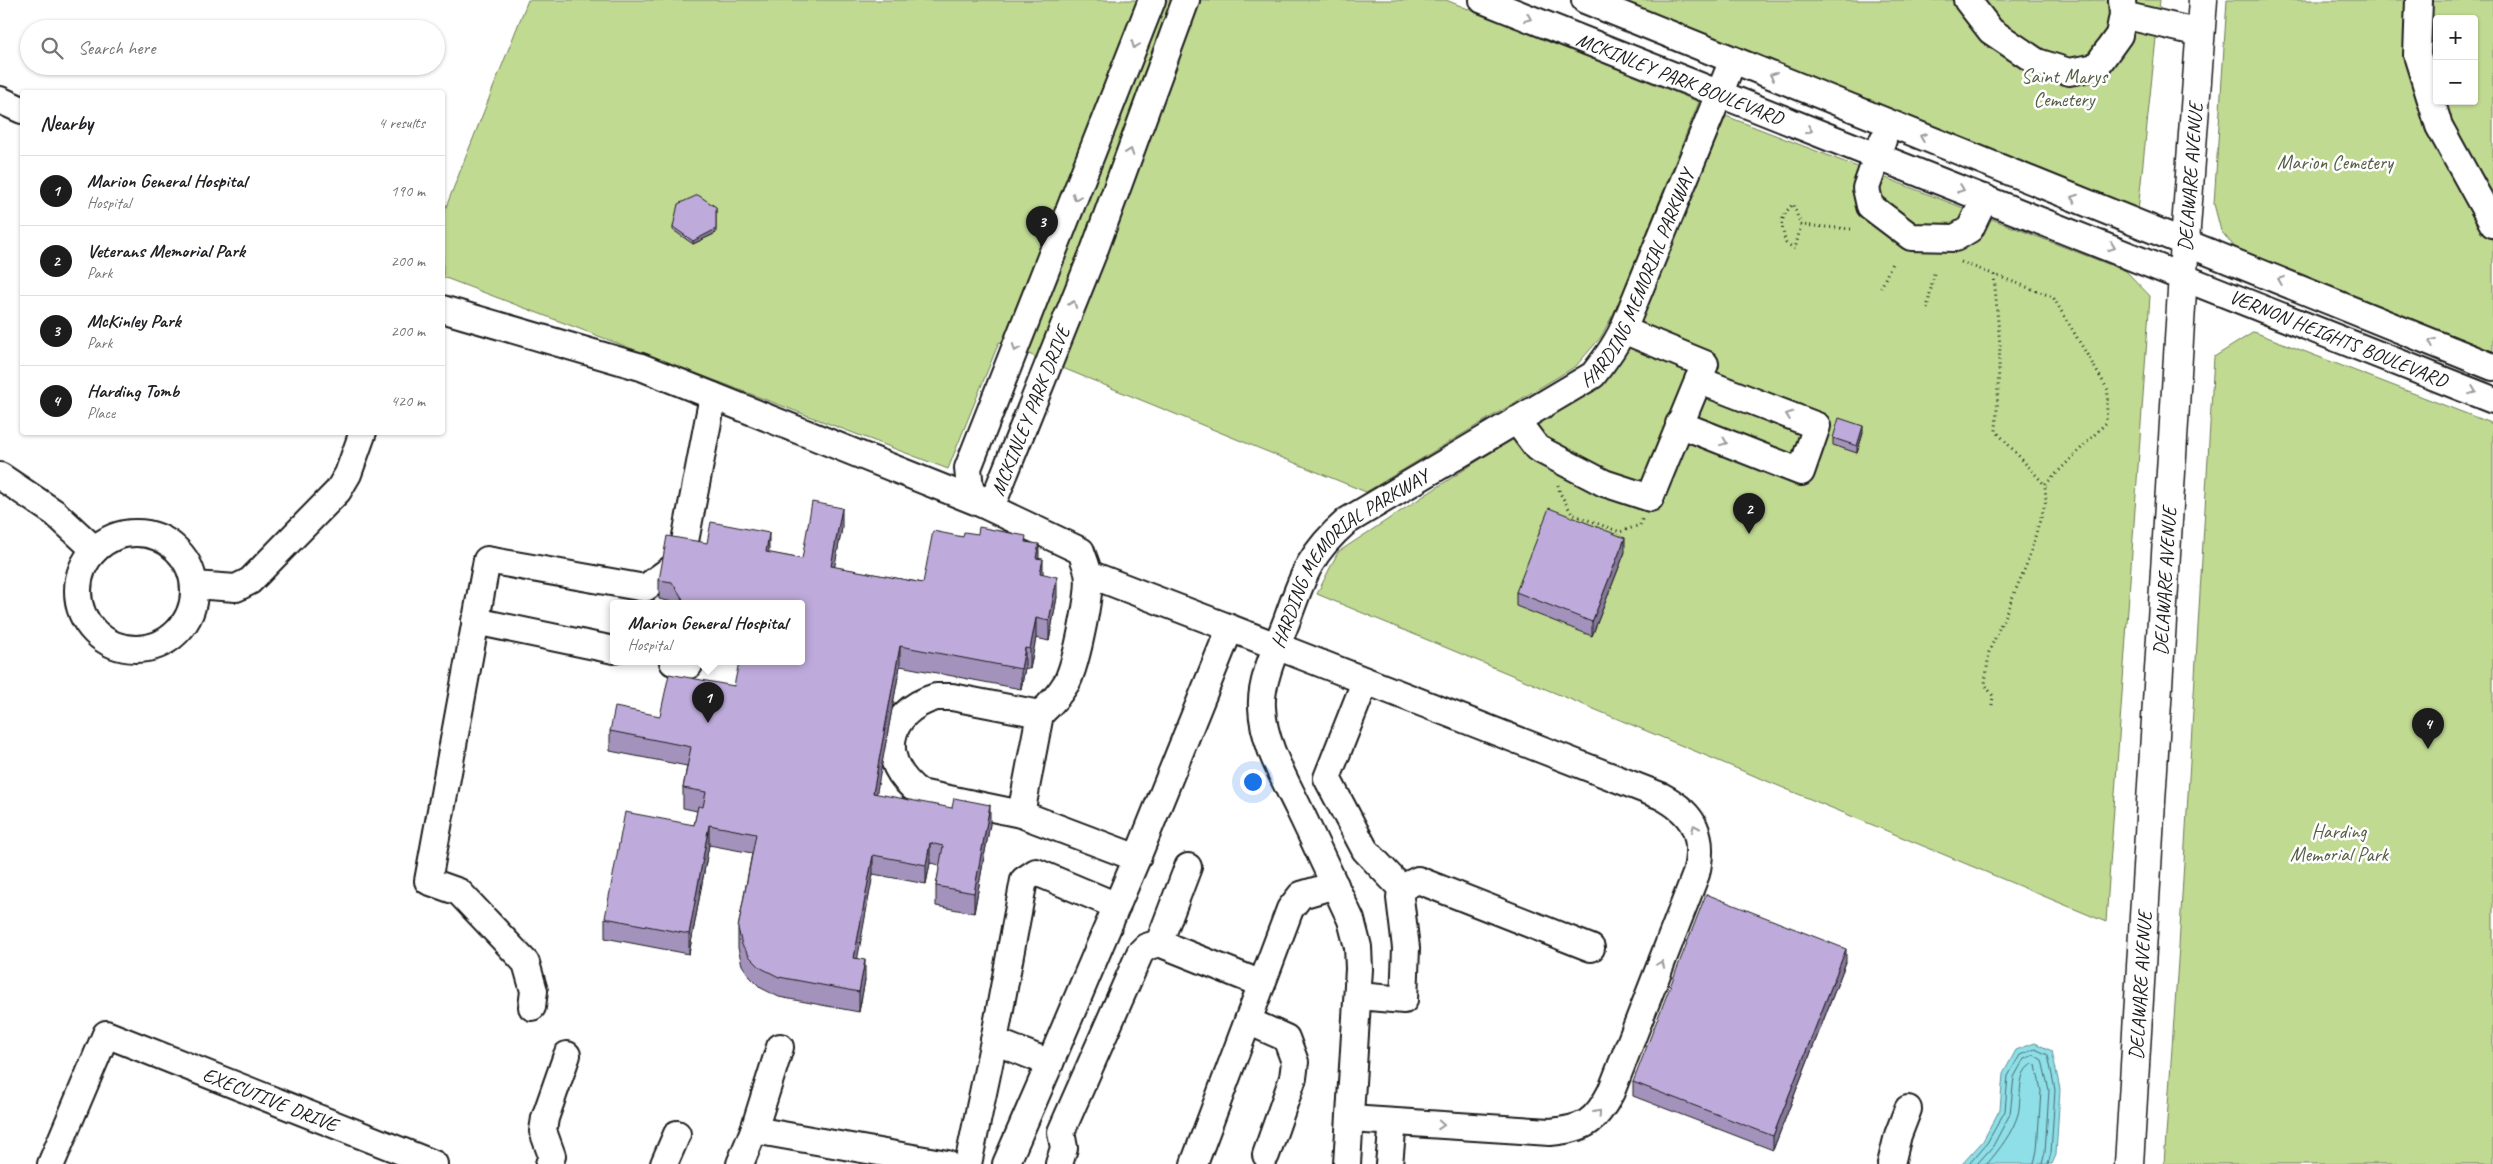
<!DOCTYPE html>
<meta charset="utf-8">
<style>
:root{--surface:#fff;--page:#f2f2f2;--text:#202124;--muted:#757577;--line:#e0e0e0;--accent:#1c1c1c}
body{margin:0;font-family:Caveat,sans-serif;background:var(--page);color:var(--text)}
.controls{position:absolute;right:15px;top:15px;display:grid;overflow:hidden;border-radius:5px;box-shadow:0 1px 4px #0004}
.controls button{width:45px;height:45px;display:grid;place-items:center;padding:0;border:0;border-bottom:1px solid var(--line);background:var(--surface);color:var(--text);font:25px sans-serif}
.you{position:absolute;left:1252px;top:781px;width:18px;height:18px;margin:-12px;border:4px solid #fff;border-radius:50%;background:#1a73e8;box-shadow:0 0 0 8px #1a73e833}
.badge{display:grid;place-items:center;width:32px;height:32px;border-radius:50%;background:var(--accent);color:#fff;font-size:16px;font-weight:700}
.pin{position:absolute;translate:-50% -41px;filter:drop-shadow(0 1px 2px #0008)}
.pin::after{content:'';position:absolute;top:26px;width:18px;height:15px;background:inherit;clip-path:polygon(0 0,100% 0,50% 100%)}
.popup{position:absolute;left:610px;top:600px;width:195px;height:65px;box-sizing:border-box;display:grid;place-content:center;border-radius:5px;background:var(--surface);filter:drop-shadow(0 1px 4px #0005);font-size:16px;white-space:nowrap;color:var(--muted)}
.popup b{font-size:19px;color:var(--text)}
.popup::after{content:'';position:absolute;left:50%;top:100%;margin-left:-10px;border:10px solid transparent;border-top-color:var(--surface)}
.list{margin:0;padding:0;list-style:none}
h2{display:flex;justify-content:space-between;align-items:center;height:65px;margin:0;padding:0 20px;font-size:21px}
h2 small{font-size:16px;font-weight:400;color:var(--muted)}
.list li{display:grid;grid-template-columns:32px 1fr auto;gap:15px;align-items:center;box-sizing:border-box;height:70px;padding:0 20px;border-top:1px solid var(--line)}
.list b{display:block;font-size:19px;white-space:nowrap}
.list p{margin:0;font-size:16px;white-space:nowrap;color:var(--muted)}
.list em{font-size:16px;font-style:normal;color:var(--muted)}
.icon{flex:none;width:28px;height:28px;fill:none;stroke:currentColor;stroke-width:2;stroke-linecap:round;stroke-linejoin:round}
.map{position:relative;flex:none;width:2493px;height:1164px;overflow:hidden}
.search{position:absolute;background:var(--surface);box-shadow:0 1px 4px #0004;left:20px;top:20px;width:425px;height:55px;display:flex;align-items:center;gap:12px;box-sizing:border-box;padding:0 18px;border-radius:28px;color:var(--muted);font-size:19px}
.panel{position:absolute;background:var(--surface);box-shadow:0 1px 4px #0004;left:20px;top:90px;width:425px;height:345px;border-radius:5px}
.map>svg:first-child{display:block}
</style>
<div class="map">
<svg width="2493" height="1164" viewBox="0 0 2493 1164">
<rect width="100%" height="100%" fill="#fff"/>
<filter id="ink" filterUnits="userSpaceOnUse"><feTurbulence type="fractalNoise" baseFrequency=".02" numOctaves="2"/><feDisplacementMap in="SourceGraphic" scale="10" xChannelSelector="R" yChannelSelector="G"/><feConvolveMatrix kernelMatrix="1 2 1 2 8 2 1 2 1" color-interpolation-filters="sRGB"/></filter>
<g filter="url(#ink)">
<path fill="#c0da92" stroke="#6e7b57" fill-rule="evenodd" d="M528,0h918l253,102 -81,203 -17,32 -25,29 -210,126 -367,-150 -51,127 -505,-192 -1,-60z
M1621,0h539l-22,211z
M2227,0h266v353l-256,-103 -16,-19 -7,-27zM2437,19h37v82h-37z
M1726,116l400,155 24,25 -44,626 -789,-328 21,-42 276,-180 26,-49z
M2254,332l239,92v740h-329l15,-218 35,-589z"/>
<path fill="#8edfe8" stroke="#609196" d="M2035,1043l17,8 8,38 -4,66 -4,9h-90l21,-23 17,-32 3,-35 13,-24z"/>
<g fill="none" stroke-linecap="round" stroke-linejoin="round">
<path stroke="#4a6a6e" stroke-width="1" d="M1969,1164l18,-21 18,-32 3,-35 12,-21 15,-6 13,6 7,35 -4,63 -3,11
M1977,1164l16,-18 17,-32 4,-37 10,-18 10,-4 8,5 7,30 -4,62 -3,12
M1987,1164c12,-14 26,-32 31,-50 4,-14 -2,-44 15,-50l3,1 5,26 -4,59 -3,14"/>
<defs>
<g id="minor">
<path id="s1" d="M1152,0l-184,468 2,21 10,14 16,-8 98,-244 92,-251"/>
<path id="s2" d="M1483,0c336,135 674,264 1010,400"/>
<path d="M1585,0l908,367"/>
<path d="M1967,0l24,31 46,31 32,10 27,-5 23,-32 4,-20"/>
<path d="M2122,0l1,15 77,18"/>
<path d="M2419,0l-2,55 22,71 54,98"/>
<path d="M0,100l22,10"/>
<path d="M1883,140l-17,48 4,18 41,31 44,1 15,-9 15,-31"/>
<path d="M442,309l199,58 339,136 101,48c2,7 6,15 7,22 4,18 -12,91 -21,109 -8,13 -16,22 -27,32"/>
<path d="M1516,420l21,28 67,35 46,15 55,-134 -82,-34"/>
<path d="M1679,424l122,48 16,-46 -119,-46"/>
<path d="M0,476l55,37 40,37"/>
<circle cx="136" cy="591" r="58"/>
<path d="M194,585l42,3 14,-7 88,-90 10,-17 15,-42"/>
<path d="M475,621l139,29"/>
<path d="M1230,628l431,168c34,18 44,40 35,78l-85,218c-16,31 -27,37 -61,40l-200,-13"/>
<path d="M673,662l16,3"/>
<path d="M936,697h16l88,17 -19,100 -101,-21c-43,-31 -36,-81 16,-96z"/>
<path d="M1021,814l116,44 93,-230 -141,-54"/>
<path d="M1401,888l17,-8 173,68"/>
<path d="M1117,906l-81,-34 -12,8 -30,161 56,22 87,-205"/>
<path d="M1159,943l103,41"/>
<path d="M1358,996l46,4 2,-52 -6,-50 1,-10 -36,-38 -38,-72 38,-96"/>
<path d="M532,1007l2,-16 -8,-28 -67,-71 -31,-11 59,-321 158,28 36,-26 32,-166"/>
<path d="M1248,1021l38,17 9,24 -2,16 -27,77"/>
<path d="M754,1130l193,34"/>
<path id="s3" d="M51,1164l55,-130 328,130"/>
<path d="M549,1164l3,-8 -9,-25 2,-13 22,-63"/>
<path d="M664,1164l13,-30"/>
<path d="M740,1164l14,-34 26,-83"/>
<path d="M968,1164l26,-123"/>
<path d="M1006,1164l44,-101"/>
<path d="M1059,1164l5,-16 -3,-16 79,-179 6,-6 13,-4 29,-76"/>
<path d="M1194,1164l96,-255 11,-14 34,-10"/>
<path id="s4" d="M1347,1164l12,-195 -1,-22 -7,-27c-18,-38 -35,-76 -53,-113 -15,-31 -35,-65 -36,-100 -2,-26 16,-63 25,-87 16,-45 23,-67 60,-99l246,-146c14,-18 26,-34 34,-55l106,-260"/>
<path d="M1389,1164l4,-42"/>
<path d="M1891,1164l7,-29 10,-26"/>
</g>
<g id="major">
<path id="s5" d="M2129,1164l56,-923 18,-241"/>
</g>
</defs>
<use href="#minor" stroke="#1c1c1c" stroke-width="30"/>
<use href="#major" stroke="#1c1c1c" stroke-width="31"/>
<path stroke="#1c1c1c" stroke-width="3" stroke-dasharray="1 4" stroke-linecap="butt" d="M1801,225l-6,24 -9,-6c-5,-18 -7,-25 7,-39l8,21 50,4
M1961,262l92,35 55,93 -2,33 -61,62 -49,-54 4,-85 -6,-71
M1881,288l11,-25
M1927,309l7,-36
M1558,485l2,8 12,21 48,18 20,-7 3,-8
M1992,705l1,-9 -8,-12 4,-32 37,-86 20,-65 -1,-16"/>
<use href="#minor" stroke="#fff" stroke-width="26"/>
<use href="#major" stroke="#fff" stroke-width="28"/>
</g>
<path fill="#a393bc" stroke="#1c1c1c" d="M673,227l43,6 -23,11 -20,-14z
M1863,433l-6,20 -24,-8v-7z
M842,528l-8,39 89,16 40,-46 63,5 13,16 4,16 14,23 -8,44 -13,-3 -6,31 -5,-1 -4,21 -121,-23 -24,128 114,30 -16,89 -38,-7v-20l4,-21 -10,-2 -4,21 -53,-10 -16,84 8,22 -6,32 -80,-15 -18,-9 -11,-11 -8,-12 -4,-17v-20l14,-75 -43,-8 -20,109 -84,-16v-20l89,-93 3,-14 -14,-3v-20l4,-22 -77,-15v-20l50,-15 74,-30 68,-82h-129l-1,-2 -13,-3v-19l48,-37 62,10 33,6z
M1625,552l-33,84 -76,-30v-14z
M1846,962l-73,188 -140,-54v-14z"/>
<path fill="#857899" stroke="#1c1c1c" d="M716,207v26l-23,11v-3z
M1863,426v7l-6,20v-7z
M842,508v20l-11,58v-20z
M769,533v20l-3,-1z
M1625,538v14l-33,84v-14z
M1039,544v20l-3,-6z
M1043,559v20l-3,-6z
M1057,577v20l-8,44v-20z
M1036,618v20l-6,31v-20z
M900,646v20l-27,147v-20z
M1025,648v20l-4,21v-20z
M990,805v19l-16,89v-20z
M709,825v20l-20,109v-20z
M930,843v20l-4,21v-19z
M873,855v19l-19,104v-20z
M1846,949v13l-73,188v-14z
M865,960v20l-6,32v-20z"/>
<path fill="#beabdb" stroke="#1c1c1c" d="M698,195l18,12v22l-23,12 -20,-14 5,-23z
M1839,418l24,8 -6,20 -24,-8z
M812,502l30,6 -11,58 92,17 10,-52 30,6 1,-5 14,2 1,-7 47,9 -1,6 14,2 -3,14 7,1 -3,14 17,4 -8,44 -13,-3 -6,31 -5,-1 -4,21 -121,-23 -27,147 79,15 2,-10 36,7 -16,88 -38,-7 7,-40 -13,-3 -4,22 -53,-10 -19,103 11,2 -6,32 -80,-15 -18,-9 -11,-11 -8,-12 -4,-17 18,-94 -47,-9 -20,109 -84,-16 20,-106 69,13 4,-19 5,1 3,-15 -23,-4 8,-41 -81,-16 5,-24 45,9 9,-42 65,12 5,-24h63v-58h-116l-14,-22 -13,-2 8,-44 40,7 4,-21 58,11 -3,19 36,7z
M1549,508l76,30 -33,84 -76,-30z
M1706,894l140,55 -73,187 -140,-54z"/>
<defs><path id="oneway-chevron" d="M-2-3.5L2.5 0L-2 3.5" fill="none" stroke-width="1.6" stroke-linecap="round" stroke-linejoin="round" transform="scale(1.25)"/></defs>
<g stroke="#999">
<use href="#oneway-chevron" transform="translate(1528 18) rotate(22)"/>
<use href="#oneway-chevron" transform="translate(1135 45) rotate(111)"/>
<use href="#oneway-chevron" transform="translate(1773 76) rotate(-158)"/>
<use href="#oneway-chevron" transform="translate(1809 130) rotate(21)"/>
<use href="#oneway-chevron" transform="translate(1923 137) rotate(-158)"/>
<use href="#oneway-chevron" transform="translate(1130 152) rotate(-70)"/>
<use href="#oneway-chevron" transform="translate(1961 189) rotate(21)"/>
<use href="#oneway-chevron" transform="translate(1076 197) rotate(111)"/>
<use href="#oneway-chevron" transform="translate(2074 198) rotate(-159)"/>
<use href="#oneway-chevron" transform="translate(2112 247) rotate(21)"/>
<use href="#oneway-chevron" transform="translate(2281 280) rotate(-158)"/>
<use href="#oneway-chevron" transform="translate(1073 304) rotate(-68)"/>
<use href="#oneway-chevron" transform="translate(2432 342) rotate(-158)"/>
<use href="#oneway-chevron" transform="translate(1016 348) rotate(112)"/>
<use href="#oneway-chevron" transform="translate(2473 391) rotate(22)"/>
<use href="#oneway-chevron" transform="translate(1789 415) rotate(-159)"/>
<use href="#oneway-chevron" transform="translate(1724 442) rotate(22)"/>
<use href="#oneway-chevron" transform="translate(1695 828) rotate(-114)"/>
<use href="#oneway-chevron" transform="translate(1661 964) rotate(-69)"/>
<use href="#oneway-chevron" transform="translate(1598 1113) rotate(-49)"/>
<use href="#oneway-chevron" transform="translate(1441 1125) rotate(4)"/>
</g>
</g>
<g text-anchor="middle" stroke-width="5" stroke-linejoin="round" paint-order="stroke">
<g font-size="20" fill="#555e45" stroke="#fff">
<text x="2064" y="83">Saint Marys<tspan x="2064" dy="23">Cemetery</tspan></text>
<text x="2335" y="169">Marion Cemetery</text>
<text x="2339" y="838">Harding<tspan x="2339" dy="23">Memorial Park</tspan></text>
</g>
<g font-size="20" fill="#1c1c1c" stroke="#fff">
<text dy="7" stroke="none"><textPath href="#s2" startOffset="212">MCKINLEY PARK BOULEVARD</textPath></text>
<text dy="7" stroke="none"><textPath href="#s5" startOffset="989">DELAWARE AVENUE</textPath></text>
<text dy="7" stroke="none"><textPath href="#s4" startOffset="1079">HARDING MEMORIAL PARKWAY</textPath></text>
<text dy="7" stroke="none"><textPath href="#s2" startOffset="920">VERNON HEIGHTS BOULEVARD</textPath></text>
<text dy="7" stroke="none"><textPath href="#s1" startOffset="650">MCKINLEY PARK DRIVE</textPath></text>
<text dy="7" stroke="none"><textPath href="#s4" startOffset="659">HARDING MEMORIAL PARKWAY</textPath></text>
<text dy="7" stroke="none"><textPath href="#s5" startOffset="584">DELAWARE AVENUE</textPath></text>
<text dy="7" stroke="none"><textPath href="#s5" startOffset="179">DELAWARE AVENUE</textPath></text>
<text dy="7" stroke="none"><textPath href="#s3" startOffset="318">EXECUTIVE DRIVE</textPath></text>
</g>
</g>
</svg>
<div class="controls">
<button>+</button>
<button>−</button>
</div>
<div class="you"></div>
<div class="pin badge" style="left:708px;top:723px">1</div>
<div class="popup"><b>Marion General Hospital</b>Hospital</div>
<div class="pin badge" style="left:1749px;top:534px">2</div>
<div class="pin badge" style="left:1042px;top:247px">3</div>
<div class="pin badge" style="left:2428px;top:749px">4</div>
<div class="search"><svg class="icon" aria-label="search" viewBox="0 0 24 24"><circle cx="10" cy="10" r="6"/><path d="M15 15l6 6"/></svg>Search here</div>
<section class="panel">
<h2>Nearby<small>4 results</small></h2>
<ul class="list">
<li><span class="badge">1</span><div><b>Marion General Hospital</b><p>Hospital</p></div><em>190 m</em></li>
<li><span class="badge">2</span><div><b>Veterans Memorial Park</b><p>Park</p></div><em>200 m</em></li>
<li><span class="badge">3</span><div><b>McKinley Park</b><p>Park</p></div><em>200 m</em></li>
<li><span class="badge">4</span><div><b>Harding Tomb</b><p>Place</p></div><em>420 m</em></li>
</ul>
</section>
</div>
